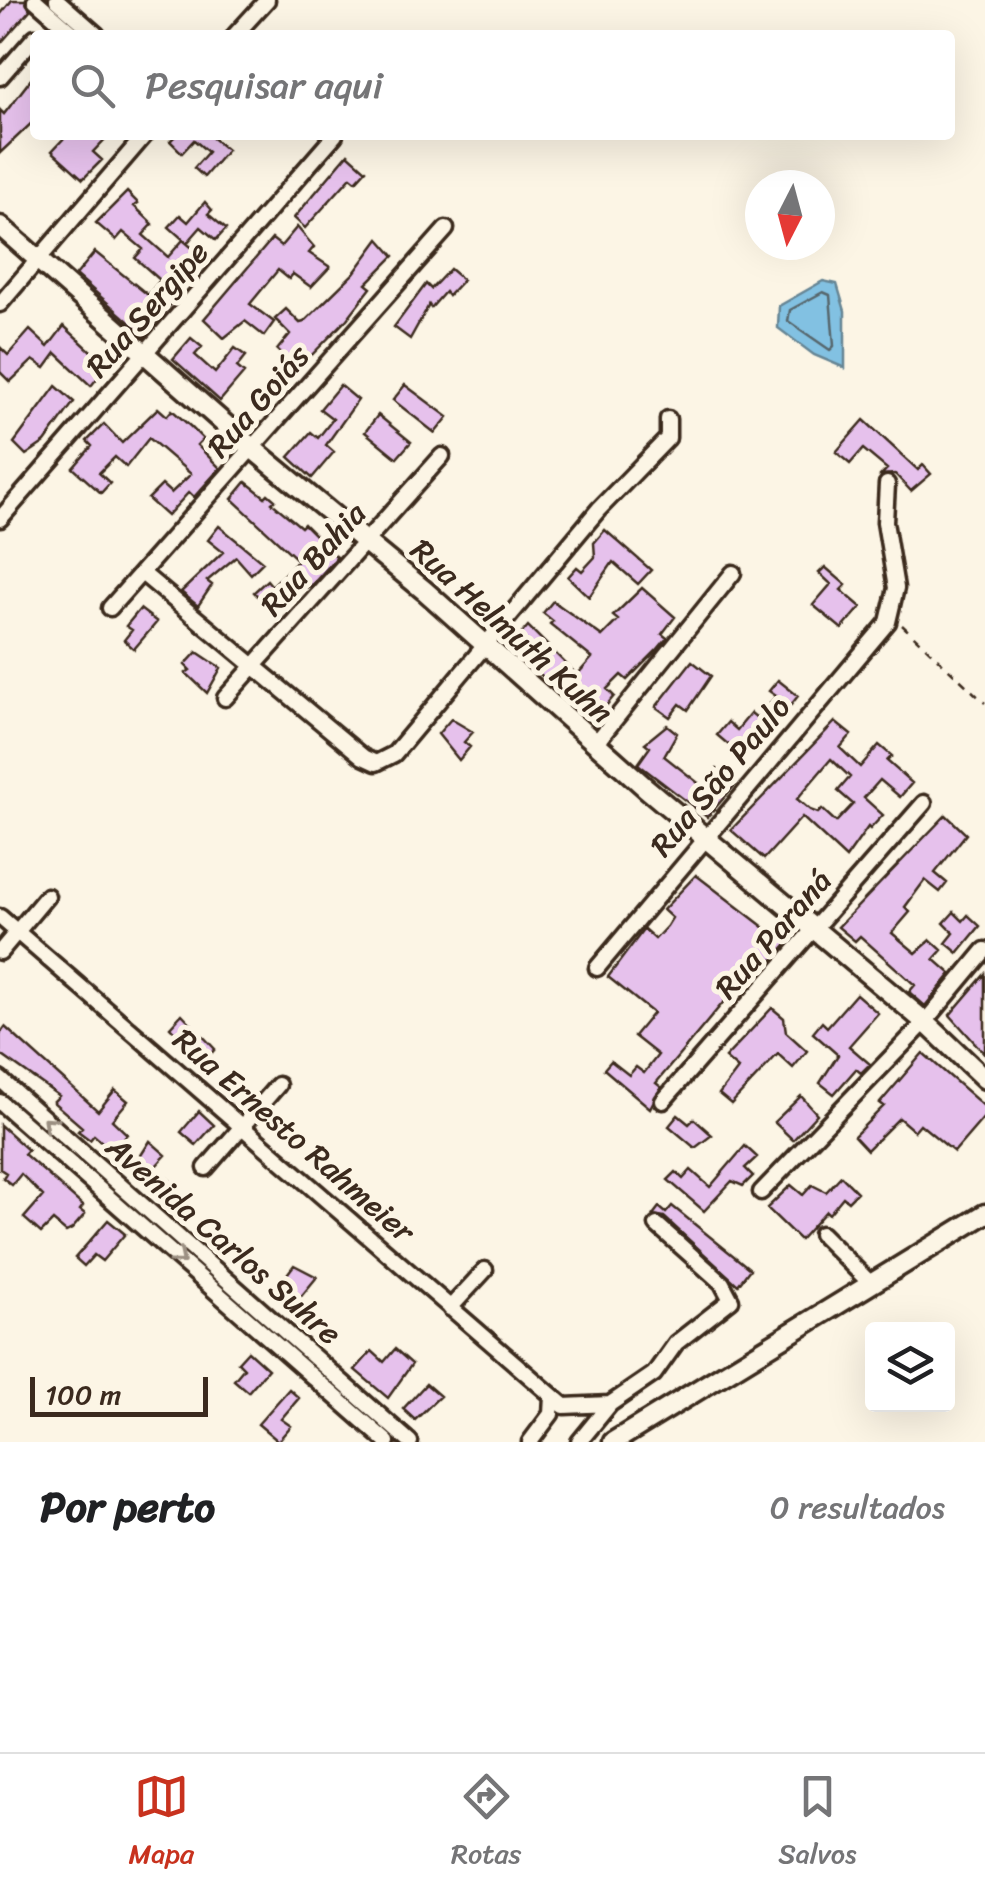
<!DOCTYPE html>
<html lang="pt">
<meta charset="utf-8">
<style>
:root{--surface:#fff;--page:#f2f2f2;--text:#202124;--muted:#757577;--line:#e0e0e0;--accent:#c8321e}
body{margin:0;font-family:Sriracha,sans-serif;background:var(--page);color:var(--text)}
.controls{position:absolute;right:30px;bottom:30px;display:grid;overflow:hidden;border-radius:10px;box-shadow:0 10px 40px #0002}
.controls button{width:90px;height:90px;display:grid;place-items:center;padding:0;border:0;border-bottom:2px solid var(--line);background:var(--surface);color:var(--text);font:50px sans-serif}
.compass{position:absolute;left:745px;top:170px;width:90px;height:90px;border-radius:50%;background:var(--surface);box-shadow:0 10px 40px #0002;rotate:186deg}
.scale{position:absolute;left:30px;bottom:25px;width:178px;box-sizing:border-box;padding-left:10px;border:5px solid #3b2a1e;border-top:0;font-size:28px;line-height:35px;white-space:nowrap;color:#3b2a1e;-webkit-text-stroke:8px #fcf5e5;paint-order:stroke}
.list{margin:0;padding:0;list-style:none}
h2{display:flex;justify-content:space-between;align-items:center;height:130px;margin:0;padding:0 40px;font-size:42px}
h2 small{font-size:32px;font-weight:400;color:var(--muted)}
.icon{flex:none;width:55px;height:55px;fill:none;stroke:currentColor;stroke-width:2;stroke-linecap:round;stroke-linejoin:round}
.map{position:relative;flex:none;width:985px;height:1442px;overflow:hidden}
.search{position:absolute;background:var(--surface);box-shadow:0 10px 40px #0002;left:30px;right:30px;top:30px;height:110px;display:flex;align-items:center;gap:25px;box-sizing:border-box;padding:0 35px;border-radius:10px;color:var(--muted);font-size:38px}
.sheet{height:310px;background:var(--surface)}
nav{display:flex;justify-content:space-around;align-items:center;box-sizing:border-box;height:140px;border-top:2px solid var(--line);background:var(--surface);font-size:28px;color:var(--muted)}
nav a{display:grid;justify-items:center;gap:5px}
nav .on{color:var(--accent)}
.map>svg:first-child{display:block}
</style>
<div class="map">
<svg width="985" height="1442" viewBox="0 0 985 1442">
<rect width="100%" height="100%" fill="#fcf5e5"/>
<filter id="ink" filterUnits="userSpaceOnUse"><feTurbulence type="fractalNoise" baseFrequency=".01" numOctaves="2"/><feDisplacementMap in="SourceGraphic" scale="20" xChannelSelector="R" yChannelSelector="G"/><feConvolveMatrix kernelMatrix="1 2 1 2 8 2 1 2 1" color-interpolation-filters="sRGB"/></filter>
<g filter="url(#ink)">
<path fill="#82c1e2" stroke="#668594" stroke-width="2.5" d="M823,281l14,3 8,27v57l-31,-13 -36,-27 1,-22z"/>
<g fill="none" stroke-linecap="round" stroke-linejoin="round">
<path stroke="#57666c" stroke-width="2.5" d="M823,292l7,3 4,51 -4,4 -42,-29 2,-11z"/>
</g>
<path fill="#e6c1ec" stroke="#3b2a1e" stroke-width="2.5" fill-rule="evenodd" d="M12,0h13l5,10 -30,34v-29z
M35,74v46l-35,33v-43l4,4z
M67,135h42l-16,17 9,8 -19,19 -31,-28z
M176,135h33l18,15 -23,27 -10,-9 14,-16 -14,-12 -12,13 -12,-12z
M348,154l18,16 -10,11 -5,-4 -46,51 -11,-10z
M127,192l11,11 -4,3 19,18 -10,11 25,22 15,-17 20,17 -33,38 5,4 -30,37 -69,-61 19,-23 53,43 12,-15 -25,-22 8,-9 -20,-17 -7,8 -20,-17z
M205,202l7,8 -4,4 18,15 -10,11 -15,-13 -14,16 -18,-16 11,-12 8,7z
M297,227l17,20 -5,6 21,14 -19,20 -18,-13 -4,5 -11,-9 -28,34 24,18 -10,14 -19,-15 -21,17 -20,-19 68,-80 9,7z
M379,239l15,17 -28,28 5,4 -24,31 -49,50 -21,-19 13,-16 -15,-15 11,-10 14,14 4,-1 50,-49z
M450,269l13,11 -15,16 -3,-4 -14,16 -2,-3 -19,34 -16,-12 32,-43 5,5z
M64,326l43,40 -16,20 -35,-33 -11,15 -12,-8 -23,22 -10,-10v-25l8,8 22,-25 18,17z
M191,338l11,9 -7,8 20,18 20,-25 11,8 -9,11 7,6 -24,28 -47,-42z
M340,385l18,15 -32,45 8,7 -22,26 -23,-21 22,-25 7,6 15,-19 -13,-10z
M405,385l43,32 -13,16 -42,-33z
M56,386l18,16 -29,40 -19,13 -12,-12z
M158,408l9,8 5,-6 19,17 12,12 -6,6 23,23 -26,29 -5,-5 -22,24 -19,-17 14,-14 9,8 20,-19 -42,-36 -23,29 -11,-10 -16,16 11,10 -9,10 -28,-25 19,-22 -5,-5 17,-17 18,19z
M378,415l33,27 -14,16 -32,-26z
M864,420l54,50 5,-5 8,9 -20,17 -16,-17 -14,1 6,-6 -24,-20 -13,15 -14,-12z
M246,482l19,15 3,-3 7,6 -3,3 29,24 3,-3 33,33 -26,29 -9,3 -8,-3 -24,23 -16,-17 13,-12 5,6 26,-26 -66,-61z
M219,526l44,36 -12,12 -15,-17 -29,24 5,4 -14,21 -17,-14 42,-40 -15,-12z
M605,530l46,40 -13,14 -25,-22 -24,35 -21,-20 9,-10 5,4 13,-14 -1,-14z
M825,567l21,18 -5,5 20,17 -19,22 -29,-24 18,-21 -12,-11z
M642,588l33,29 -13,17 5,4 -10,12 -30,30 -6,-5 -14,14 7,7 -21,26 -83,-75 18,-21 49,49 15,-17 -42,-34 3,-3 -10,-8 10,-12 49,35 16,-16 -5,-4z
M140,609l17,13 -23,27 -10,-9 8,-10 -6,-4z
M197,652l24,16 -14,25 -21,-20 4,-3 -5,-5z
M692,661l19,15 -23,34 -8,-6 -10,13 -14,-10z
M778,680l20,16 -36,46 -4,-3 -15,18 -26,-22 11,-13 9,8 14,-17 6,5 19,-22 -7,-5z
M451,719l22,13 -9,10 6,5 -11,13 -21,-26z
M835,722l16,13 -11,13 20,19 19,-22 13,11 -5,5 25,22 -12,14 -20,-17 -16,18 19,17 -13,14 -2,-2 -22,31 -44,-41 -38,42 -33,-29zM831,759l19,18 -12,14 15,13 -17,18 -14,-13 -4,4 -8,-3 -13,-11z
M667,725l10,8 -13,23 38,30 15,-17 18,16 -28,32 -69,-53 12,-17 -5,-4z
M946,815l20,19 -31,39 12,10 -7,9 -15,-12 -20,27 5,5 -18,21 24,20 15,-13 11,10 -8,9 17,15 -26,32 -16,-14 6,-7 -55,-49 -5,5 -17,-14z
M696,875l82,63 6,-8 9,7 -38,43 -8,-6 -76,91 -15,18 5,4 -11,21 -46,-39 7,-8 18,14 7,-8 8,6 14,-18 -24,-19 19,-23 -45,-36 36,-48 11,10 12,-13 5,-8 -9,-8z
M954,912l9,9 5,-6 12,11 -22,27 -12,-10 8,-10 -10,-10z
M985,974v80l-35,-39z
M856,994l22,19 -29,33 21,18 -9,9 -5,-4 -22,25 -14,-11 18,-28 -25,-22 9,-11 5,5z
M772,1008l12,10 2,14 21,19 -14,17 -15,-14 -47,50 -12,-10 19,-25 -13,-11z
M182,1014l33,35 -11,13 -34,-35z
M5,1027l93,84 17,-21 13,11 -16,19 15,14 -15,17 -18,-16 -4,5 -12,-9 4,-4 -29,-25 6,-6 -59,-42v-20z
M923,1053l62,54v9l-31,36 -34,-28 -6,7 -15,-13 -32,32 -13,-14 30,-30 -4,-3z
M801,1096l16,18 -24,26 -19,-18z
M199,1111l15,14 -18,20 -15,-13z
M678,1115l11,9 5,-5 18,16 -17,13 -26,-22z
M0,1125l28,25 -4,4 59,52 -3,4 5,4 -13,15 -6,3 -13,-11 -12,12 -17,-15 19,-22 -22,-22 -9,11 -9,-7 3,-5 -6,-4z
M150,1141l16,14 -12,13 19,15 -12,16 -30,-28z
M745,1146l12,11 -12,11 8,8 -10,10 -11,-5 -28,30 -36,-31 8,-8 7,7 8,-9 19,17z
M841,1176l16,16 -9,9 -5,-4 -14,17 -3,-3 -26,29 -33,-32 24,-23 12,10 9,-10 14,7z
M672,1206l78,63 -12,16 -74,-68 -11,-2 6,-8 7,6z
M108,1220l17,14 -23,27 -8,-6 -10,11 -9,-8z
M294,1265l23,12 -23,28 -19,-15z
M395,1349l17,15 -24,34 -33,-28 17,-19 12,11z
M248,1351l20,18 -20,23 -14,-12 10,-12 -6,-6z
M426,1384l14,12 -25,24 -12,-11z
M289,1389l10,9 -18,21 10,7 -13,15 -20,-17z"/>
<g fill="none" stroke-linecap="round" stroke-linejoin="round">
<defs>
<path id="minor" d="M35,0l40,35
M57,0l40,35
M235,35l32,-35
M0,77l35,-40
M0,304l145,-169
M0,519l335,-384
M142,573l221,184 13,6 18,-9 205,-245 69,-71v-19
M110,608l336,-379
M225,698l217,-242
M595,744l138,-171
M0,917l564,489 46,-2 44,-30 22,-31 55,-43 -9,-17 -65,-58
M0,952l47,-56
M597,968l291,-346 8,-34 -11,-66 2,-38
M0,1079l410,363
M663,1101l261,-298
M0,1102l387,340
M206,1168l72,-83
M761,1192l164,-170 60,-72
M821,1234l50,50
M450,1308l35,-38
M530,1442l21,-28 1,-18
M579,1442l31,-38"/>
<path id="major" d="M0,226l253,223 172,142 221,197 279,234 60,57
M613,1442l372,-228"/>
</defs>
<use href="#minor" stroke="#3b2a1e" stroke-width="21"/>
<use href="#major" stroke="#3b2a1e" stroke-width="25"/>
<path stroke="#3b2a1e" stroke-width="2.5" stroke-dasharray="8 8" stroke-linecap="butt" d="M902,625l83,78"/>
<use href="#minor" stroke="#fcf5e5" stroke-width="14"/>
<use href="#major" stroke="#fcf5e5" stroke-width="18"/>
</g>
<defs><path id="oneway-chevron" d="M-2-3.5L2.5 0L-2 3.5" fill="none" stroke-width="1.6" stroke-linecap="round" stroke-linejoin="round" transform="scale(2.5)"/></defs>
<g stroke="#9c9082">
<use href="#oneway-chevron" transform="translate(49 1123) rotate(-138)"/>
<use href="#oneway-chevron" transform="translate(179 1258) rotate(40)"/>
</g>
</g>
<g text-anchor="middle" stroke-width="10" stroke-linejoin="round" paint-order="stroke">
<g font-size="32" fill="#3b2a1e" stroke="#fcf5e5">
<text transform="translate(147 309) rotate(-49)" y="11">Rua Sergipe</text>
<text transform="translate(258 401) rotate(-49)" y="11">Rua Goiás</text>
<text transform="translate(313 559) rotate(-48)" y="11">Rua Bahia</text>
<text transform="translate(512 631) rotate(42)" y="11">Rua Helmuth Kuhn</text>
<text transform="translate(720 776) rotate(-50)" y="11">Rua São Paulo</text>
<text transform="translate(773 934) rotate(-49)" y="11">Rua Paraná</text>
<text transform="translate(294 1135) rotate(41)" y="11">Rua Ernesto Rahmeier</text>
<text transform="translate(224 1240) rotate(41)" y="11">Avenida Carlos Suhre</text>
</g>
</g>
</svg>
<div class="controls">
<button><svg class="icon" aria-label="layers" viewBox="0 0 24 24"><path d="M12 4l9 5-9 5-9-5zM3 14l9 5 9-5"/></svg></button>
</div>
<svg class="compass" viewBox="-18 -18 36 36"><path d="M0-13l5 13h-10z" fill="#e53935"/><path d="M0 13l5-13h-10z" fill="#757577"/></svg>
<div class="scale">100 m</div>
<div class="search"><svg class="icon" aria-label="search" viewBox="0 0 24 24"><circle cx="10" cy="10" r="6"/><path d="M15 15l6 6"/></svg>Pesquisar aqui</div>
</div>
<section class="sheet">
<h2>Por perto<small>0 resultados</small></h2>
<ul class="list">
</ul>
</section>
<nav>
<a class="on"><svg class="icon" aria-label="map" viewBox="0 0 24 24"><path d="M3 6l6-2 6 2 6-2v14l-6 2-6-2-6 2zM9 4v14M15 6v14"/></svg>Mapa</a>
<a><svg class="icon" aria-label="directions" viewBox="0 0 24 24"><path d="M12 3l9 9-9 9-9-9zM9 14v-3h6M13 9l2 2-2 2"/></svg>Rotas</a>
<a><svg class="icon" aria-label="saved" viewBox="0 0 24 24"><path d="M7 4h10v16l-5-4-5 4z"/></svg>Salvos</a>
</nav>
